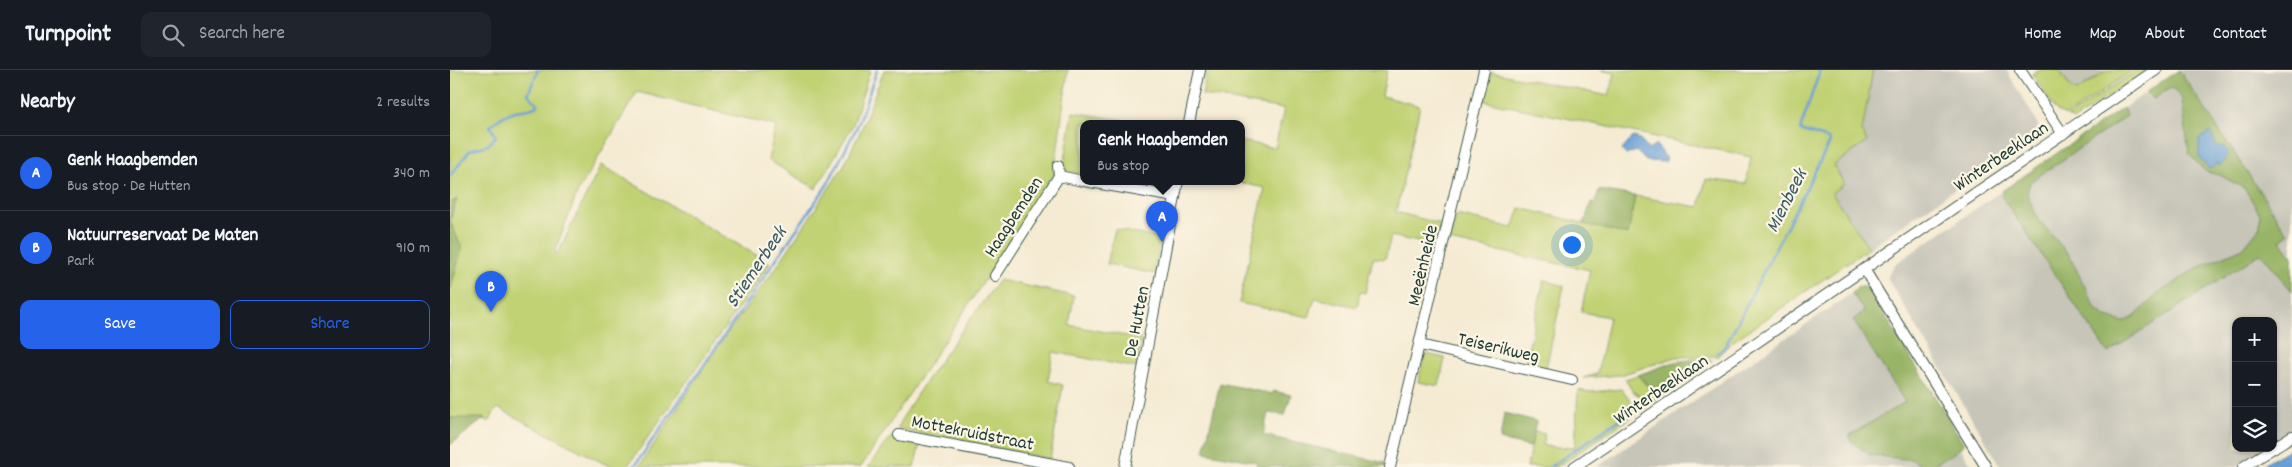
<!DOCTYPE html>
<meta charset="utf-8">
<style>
:root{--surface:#171b24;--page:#20242c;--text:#f1f3f6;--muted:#9ea1a6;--line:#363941;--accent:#2563eb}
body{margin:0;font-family:Dekko,sans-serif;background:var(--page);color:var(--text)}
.controls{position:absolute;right:15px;bottom:15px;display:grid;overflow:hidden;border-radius:10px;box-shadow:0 1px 4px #0004}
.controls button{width:45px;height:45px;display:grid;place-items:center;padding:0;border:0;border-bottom:1px solid var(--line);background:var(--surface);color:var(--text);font:25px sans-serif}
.you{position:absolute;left:1121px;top:174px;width:18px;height:18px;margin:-12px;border:4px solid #fff;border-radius:50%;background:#1a73e8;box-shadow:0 0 0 8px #1a73e833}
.badge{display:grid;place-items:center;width:32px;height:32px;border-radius:50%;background:var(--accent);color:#fff;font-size:16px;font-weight:700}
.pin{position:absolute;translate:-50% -41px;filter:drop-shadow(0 1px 2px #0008)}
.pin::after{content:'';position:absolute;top:26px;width:18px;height:15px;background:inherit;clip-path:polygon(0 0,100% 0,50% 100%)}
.popup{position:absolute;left:630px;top:50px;width:165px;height:65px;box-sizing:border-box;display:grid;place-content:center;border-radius:10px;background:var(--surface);filter:drop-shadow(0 1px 4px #0005);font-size:16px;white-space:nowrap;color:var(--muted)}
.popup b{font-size:19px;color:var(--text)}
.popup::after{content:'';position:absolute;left:50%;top:100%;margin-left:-10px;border:10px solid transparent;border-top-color:var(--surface)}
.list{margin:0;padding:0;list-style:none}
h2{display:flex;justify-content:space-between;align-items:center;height:65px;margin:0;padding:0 20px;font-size:21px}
h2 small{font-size:16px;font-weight:400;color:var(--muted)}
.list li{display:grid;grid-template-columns:32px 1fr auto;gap:15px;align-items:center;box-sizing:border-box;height:75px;padding:0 20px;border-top:1px solid var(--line)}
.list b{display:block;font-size:19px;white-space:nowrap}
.list p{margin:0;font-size:16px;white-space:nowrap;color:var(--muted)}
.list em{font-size:16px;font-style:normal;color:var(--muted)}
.actions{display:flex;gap:10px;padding:15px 20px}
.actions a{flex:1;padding:11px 0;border:1px solid var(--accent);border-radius:10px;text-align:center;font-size:18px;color:var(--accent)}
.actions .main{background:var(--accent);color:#fff}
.icon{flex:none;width:28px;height:28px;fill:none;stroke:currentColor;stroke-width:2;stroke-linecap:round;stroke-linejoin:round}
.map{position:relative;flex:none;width:1842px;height:397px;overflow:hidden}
header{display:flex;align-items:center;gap:30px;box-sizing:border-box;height:70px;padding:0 25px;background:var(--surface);border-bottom:1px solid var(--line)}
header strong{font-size:24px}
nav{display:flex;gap:28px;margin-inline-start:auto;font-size:18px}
.search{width:350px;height:45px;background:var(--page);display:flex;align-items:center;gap:12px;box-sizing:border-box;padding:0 18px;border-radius:10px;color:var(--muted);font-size:19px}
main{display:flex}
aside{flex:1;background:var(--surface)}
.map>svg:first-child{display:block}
</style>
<header>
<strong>Turnpoint</strong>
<div class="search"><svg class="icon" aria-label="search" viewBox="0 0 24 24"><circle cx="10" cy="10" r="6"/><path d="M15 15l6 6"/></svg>Search here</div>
<nav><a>Home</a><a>Map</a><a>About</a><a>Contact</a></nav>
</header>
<main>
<aside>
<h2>Nearby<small>2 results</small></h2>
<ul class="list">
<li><span class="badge">A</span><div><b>Genk Haagbemden</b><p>Bus stop · De Hutten</p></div><em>340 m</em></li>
<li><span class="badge">B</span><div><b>Natuurreservaat De Maten</b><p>Park</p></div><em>910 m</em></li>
</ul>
<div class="actions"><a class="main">Save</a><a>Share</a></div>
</aside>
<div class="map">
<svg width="1842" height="397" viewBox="0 0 1842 397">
<rect width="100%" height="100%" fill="#fcf5e5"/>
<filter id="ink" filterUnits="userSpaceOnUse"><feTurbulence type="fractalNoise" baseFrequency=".02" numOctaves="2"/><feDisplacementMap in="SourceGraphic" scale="10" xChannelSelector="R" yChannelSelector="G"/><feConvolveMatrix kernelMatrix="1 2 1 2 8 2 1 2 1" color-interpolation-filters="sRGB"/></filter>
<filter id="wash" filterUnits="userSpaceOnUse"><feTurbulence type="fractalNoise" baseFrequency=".0096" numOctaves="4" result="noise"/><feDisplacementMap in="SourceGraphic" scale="20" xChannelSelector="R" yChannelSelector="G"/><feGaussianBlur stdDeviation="1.12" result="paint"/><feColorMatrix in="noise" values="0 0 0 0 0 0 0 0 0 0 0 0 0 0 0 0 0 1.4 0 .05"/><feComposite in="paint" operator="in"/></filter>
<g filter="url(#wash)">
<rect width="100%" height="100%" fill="#f5ebd3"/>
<path fill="#c6c5b8" d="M1423,0h133l32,54 -1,9 -168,115 -37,-55 12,-9 -10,-19 28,-33z
M1585,0h94l-64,43 -18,-22z
M1729,0h113v362l-19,11v-122h-37v127h30l-31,19h-234l-114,-189 8,-14z
M1402,223l10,5 111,169h-376z"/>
<path fill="#c1d274" stroke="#708854" d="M0,0h420l-17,55 -37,64 -48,-29 8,-34 -139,-34 -59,99 -23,60 2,4 44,-90 169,98 -143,204h-16l-113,-59 -4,4 -4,9 -40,-3z
M434,0h184l-14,105 -193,292h-222l81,-124 56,-75 67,-101 19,-39z
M757,0h180l-5,26 38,10 -24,106 45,12 -5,22 -45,-10 -6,23 -12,-1 -8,35 -5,-1 -3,15 -42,-9 -6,19 -70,-14 26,-115 -34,-7h10v-40l34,7 9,-39 -82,-14z
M1150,0h273l-11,62 5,10 -33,23 10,19 -12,9 37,55 -137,94 -14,14 -42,1 -55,18 -38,3 14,-4 12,-57 -28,-5 9,-42 -141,-29 8,-26 56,13 7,-20 108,26 7,-38 64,11 7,-28 40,5 5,-27 -266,-56 6,-29 118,24 6,-23z
M1588,0h21l13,19 5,2 31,-21h25l-67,46 -9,-4 -25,-38z
M1687,0h10l-73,50 -6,-3z
M623,42l50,8 -1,3h-39v51l-20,-3z
M665,159l45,10 -5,35 -48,-10z
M549,210l75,16 -5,29 72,14 -4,29 -84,-16 -5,29 15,4 -13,74 -152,-30c1,-16 86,-128 101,-149z
M1094,210l20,6 -18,82 -21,-5z
M975,284l20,4 -6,28 -21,-4z
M1253,290h9l-61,42 -18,-10 -8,-13 13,-4 7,9h21z
M1172,319l14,19 -2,7 -77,52h-30l7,-35 11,2 -2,12 32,2 3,-58 13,2z
M442,367l28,7 -6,23h-46l20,-27z"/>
<path fill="#98b466" stroke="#5c784d" d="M1729,0l109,164 -8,6 12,17v34l-31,-38 -153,100 -106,-156v-6l121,-83 4,8 -97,66 -3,12 11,25 31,36 27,54 10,8 17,5 11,-5 25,-24 38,-25 46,-20 17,-21v-13l-15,-25 -25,-14 -14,-3 -17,-18 -7,-55 -8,-10 -5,-1 -15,11 -8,-7z
M1149,120l36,6 -7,39 -44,-11 7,-22 4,1z
M7,129l-7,22 12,27 -12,44v-89z
M1408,216l10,2 3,5 93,151 -10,9 -25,14h-6l-10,-7 -43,-5 -19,-14 -1,-6 55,-33 -52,-82 11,-9 -12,-18z
M1240,290h13l-47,28h-6l-12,-13 36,-13z
M770,313l52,11 1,-3 18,4 -6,20 -17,-2 -5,22 122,28 -1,4h-128l1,-5 -53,-10z
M1054,343l32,8 -5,26 -31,-7z
M0,348h35l-35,27z"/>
<path fill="#679ed5" stroke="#436e84" d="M1761,62l5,14 8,1 5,6 -9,13 -5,-3 -1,5 -6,1 -9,-11v-19z
M1183,67l5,1 11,12 6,-6c4,4 9,10 12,16l-2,2 -19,-1 -10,-10 -10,4 -4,-5z
M1842,377v20h-32z"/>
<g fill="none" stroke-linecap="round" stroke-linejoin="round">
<path stroke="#679ed5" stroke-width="2.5" d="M0,106l20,-26 18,-5 8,-9 -6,-10c7,-6 16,-12 25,-15 9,-2 15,0 23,-6l-10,-11 10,-24
M1267,283l8,-6 105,-205 -2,-3 -28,-9 20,-60
M1221,314l30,-20
M184,397l193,-282 30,-58 20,-57
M1100,397l78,-53"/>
</g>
</g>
<g filter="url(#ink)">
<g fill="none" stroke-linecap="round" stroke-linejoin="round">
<defs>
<path id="minor" d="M1570,0l43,64
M739,53l11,-53
M609,106l24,5
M634,111l91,16
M1414,199l122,198
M545,206l64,-100 -1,-10
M970,275l152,35
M449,365l170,32
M1823,378l19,-12
M675,397l53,-286
M940,397l94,-397
M1124,397l582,-397
M1793,397l30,-19"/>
</defs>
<use href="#minor" stroke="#3f574c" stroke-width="12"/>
<use href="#minor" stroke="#fff" stroke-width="10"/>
</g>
</g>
<g text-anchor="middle" stroke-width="4.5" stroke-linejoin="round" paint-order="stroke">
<g font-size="19" fill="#1f3d34" stroke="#fcf5e5">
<text transform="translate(1550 85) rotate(-34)" y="7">Winterbeeklaan</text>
<text transform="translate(562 146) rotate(-57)" y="7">Haagbemden</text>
<text transform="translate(971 195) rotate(-77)" y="7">Meeënheide</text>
<text transform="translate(685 251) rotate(-79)" y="7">De Hutten</text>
<text transform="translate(1049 276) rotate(13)" y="7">Teiserikweg</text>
<text transform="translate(1210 318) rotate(-34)" y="7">Winterbeeklaan</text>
<text transform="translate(523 361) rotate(11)" y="7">Mottekruidstraat</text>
</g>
<g font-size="20" font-style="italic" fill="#355a64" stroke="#fcf5e5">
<text transform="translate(1335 130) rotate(-63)" y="7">Mienbeek</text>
<text transform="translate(305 196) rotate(-56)" y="7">Stiemerbeek</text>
</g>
</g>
</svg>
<div class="controls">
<button>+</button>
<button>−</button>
<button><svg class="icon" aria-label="layers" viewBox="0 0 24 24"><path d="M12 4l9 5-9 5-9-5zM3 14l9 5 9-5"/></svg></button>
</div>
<div class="you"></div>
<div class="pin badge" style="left:712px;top:172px">A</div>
<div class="popup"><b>Genk Haagbemden</b>Bus stop</div>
<div class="pin badge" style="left:41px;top:242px">B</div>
</div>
</main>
